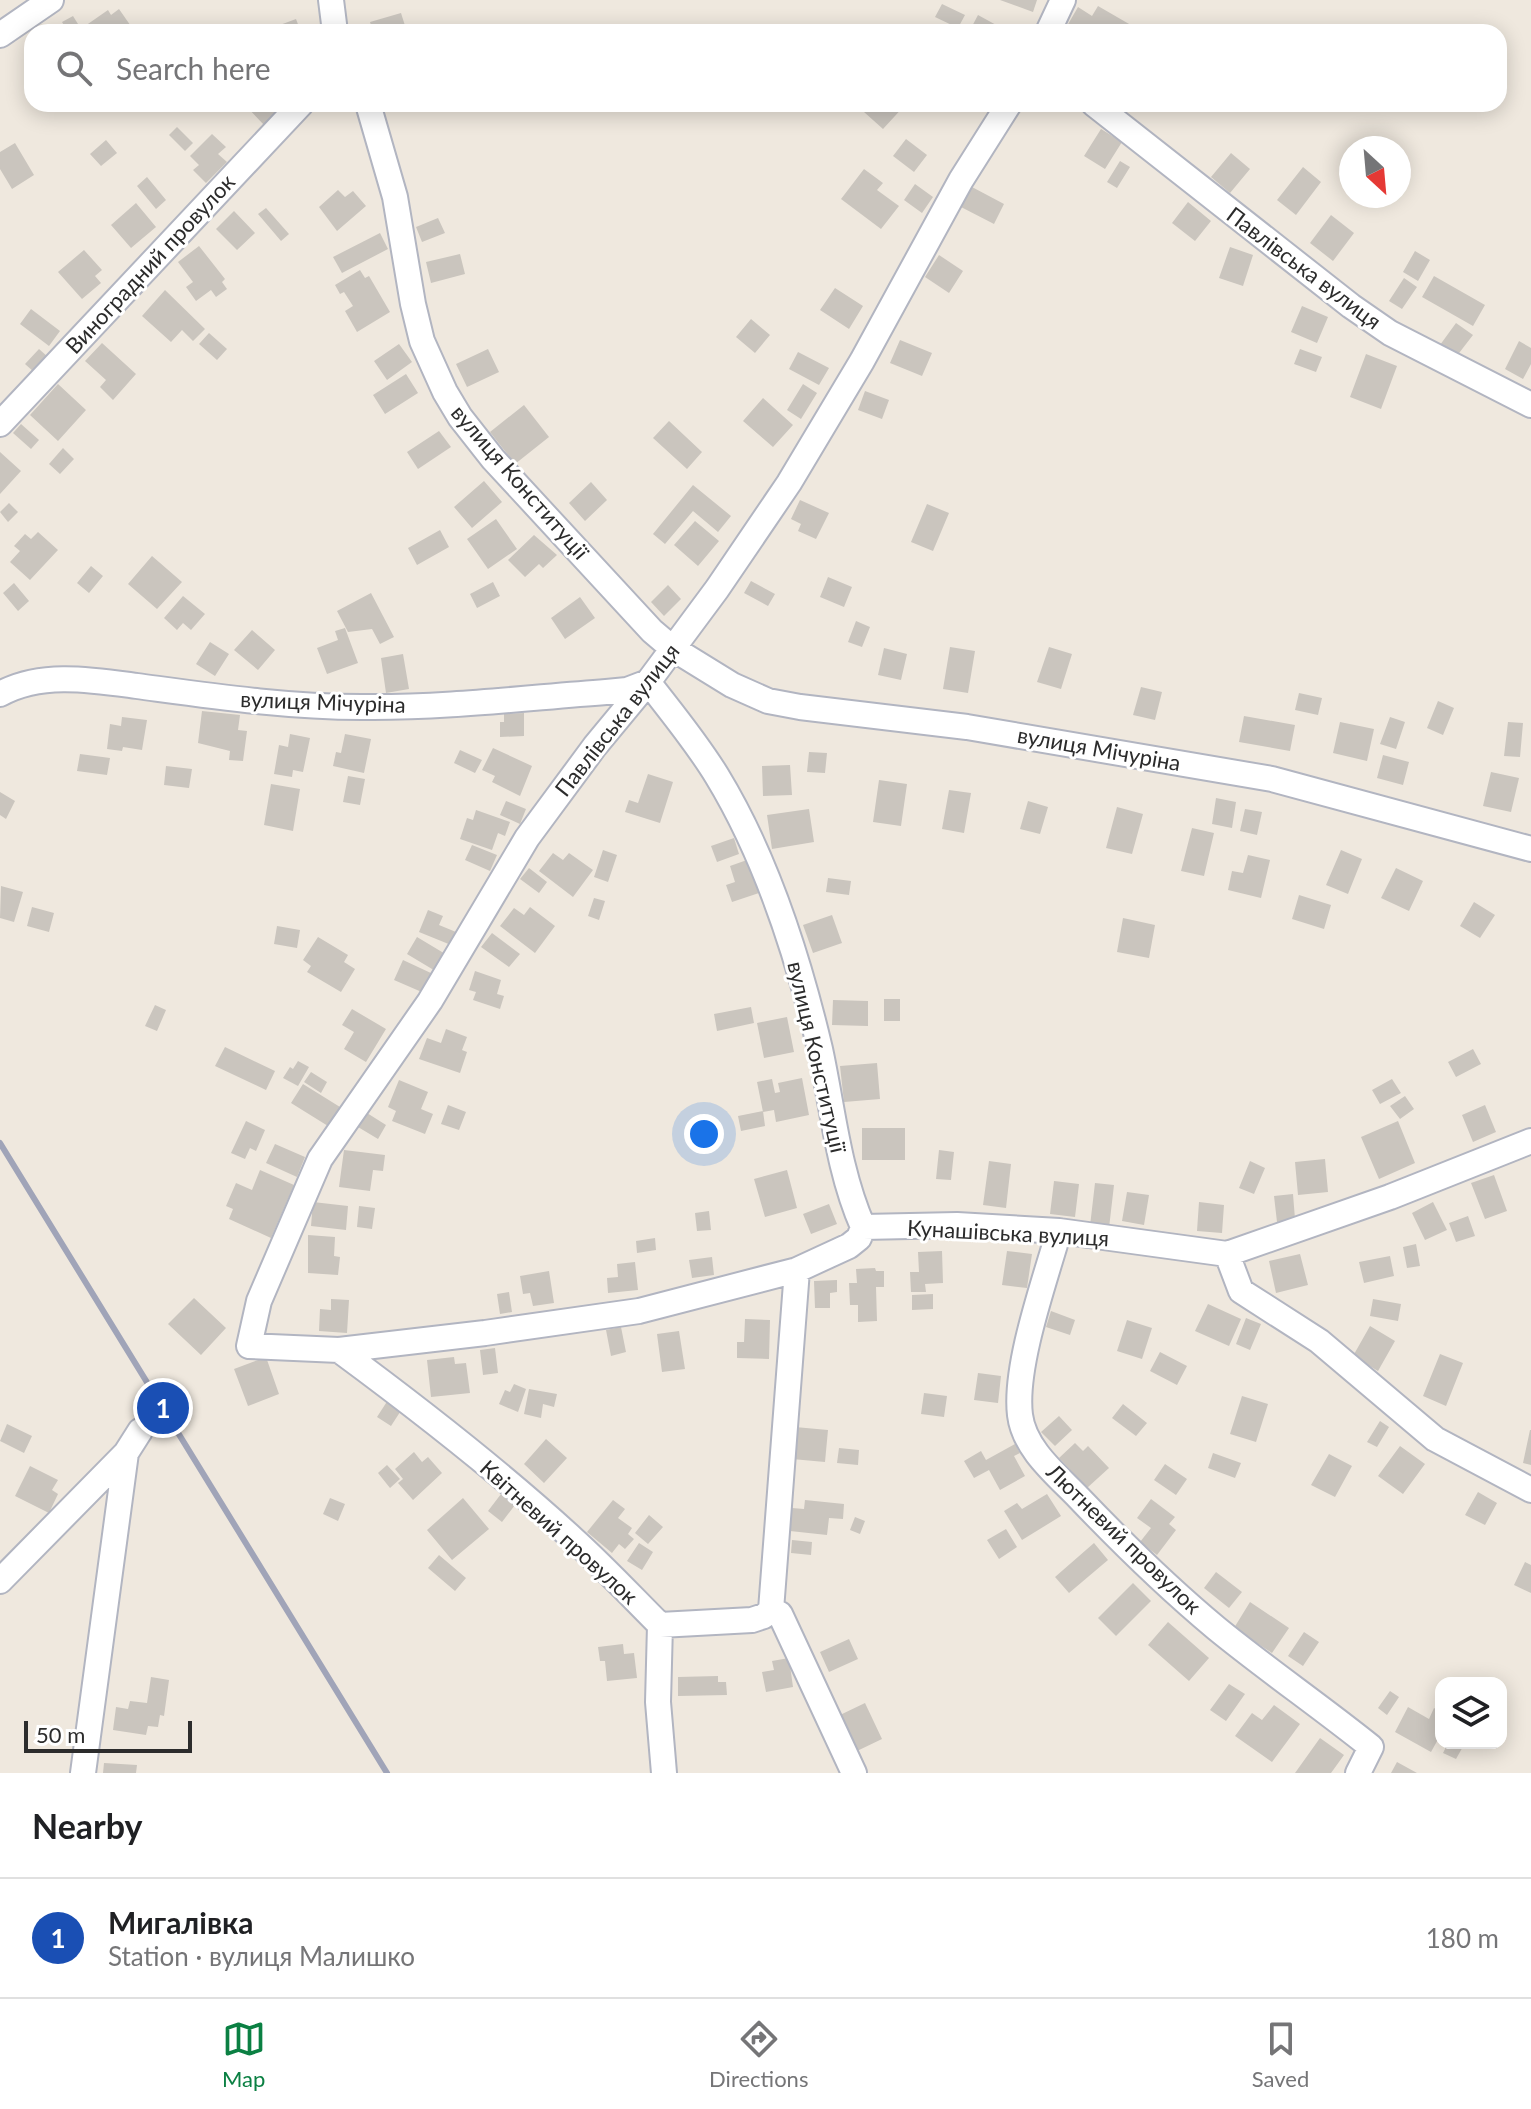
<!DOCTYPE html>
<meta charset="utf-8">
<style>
:root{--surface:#fff;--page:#f2f2f2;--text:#202124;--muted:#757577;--line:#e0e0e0;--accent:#0b8043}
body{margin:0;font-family:Lato,sans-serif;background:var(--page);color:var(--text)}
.controls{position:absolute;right:24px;bottom:24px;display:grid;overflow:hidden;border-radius:16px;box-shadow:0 4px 20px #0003}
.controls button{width:72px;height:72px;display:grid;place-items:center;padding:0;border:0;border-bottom:2px solid var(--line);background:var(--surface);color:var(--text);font:40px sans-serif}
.compass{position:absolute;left:1339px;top:136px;width:72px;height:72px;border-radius:50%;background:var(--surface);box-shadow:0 4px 20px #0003;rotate:154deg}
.scale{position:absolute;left:24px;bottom:20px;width:168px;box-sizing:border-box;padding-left:8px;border:4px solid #2c2c2c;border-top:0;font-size:22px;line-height:28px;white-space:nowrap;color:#2c2c2c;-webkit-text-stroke:6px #fff;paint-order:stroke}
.you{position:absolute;left:704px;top:1134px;width:28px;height:28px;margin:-20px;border:6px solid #fff;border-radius:50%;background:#1a73e8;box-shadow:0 0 0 12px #1a73e833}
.badge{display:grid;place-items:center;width:52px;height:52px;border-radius:50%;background:var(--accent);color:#fff;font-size:26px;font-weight:700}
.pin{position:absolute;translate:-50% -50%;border:4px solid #fff;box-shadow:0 2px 8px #0006}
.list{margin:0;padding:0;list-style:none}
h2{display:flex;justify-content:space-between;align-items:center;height:104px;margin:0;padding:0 32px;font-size:34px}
h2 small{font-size:26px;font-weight:400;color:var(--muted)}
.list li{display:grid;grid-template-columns:52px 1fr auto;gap:24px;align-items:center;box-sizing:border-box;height:120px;padding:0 32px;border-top:2px solid var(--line)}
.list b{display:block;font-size:30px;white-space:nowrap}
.list p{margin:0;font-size:26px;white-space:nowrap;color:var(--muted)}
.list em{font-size:26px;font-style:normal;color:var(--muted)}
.icon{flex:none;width:44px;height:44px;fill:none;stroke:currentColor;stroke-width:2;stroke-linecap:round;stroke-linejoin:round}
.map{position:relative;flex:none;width:1531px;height:1773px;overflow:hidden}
.search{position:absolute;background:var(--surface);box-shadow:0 4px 20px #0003;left:24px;right:24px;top:24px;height:88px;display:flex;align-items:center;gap:20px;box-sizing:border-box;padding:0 28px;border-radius:24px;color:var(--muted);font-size:30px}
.sheet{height:224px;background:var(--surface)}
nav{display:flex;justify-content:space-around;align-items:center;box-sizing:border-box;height:112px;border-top:2px solid var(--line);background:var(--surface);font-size:22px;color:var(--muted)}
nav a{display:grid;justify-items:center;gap:4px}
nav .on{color:var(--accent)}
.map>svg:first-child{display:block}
</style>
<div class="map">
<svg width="1531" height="1773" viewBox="0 0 1531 1773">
<rect width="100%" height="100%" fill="#efe8de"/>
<path fill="#cac5be" d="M1000,0h37l-4,12z
M942,4l23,11 -7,13 -23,-11z
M1098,6l38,22 -2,4h-57l-10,-6 11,-19 14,9z
M119,9l16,23h-45l-5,-6 23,-16 3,5z
M401,13l6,19h-34l-3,-10z
M978,15l31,17h-40z
M73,16l10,16h-15l-6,-10z
M296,19l3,8 4,-1 2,6h-44z
M244,104h30l5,6 -15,15z
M872,104h34l-23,25 -19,-17z
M177,127l16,16 -8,8 -16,-16z
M1101,129l21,13 -17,27 -21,-13z
M212,134l14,13 -8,7 9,8 -21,21 -13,-13 6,-5 -9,-9z
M906,139l21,16 -13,17 -21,-16z
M106,140l11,13 -16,13 -11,-12z
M15,143l19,32 -22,14 -12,-20v-17z
M1231,153l19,16 -20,24 -19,-16z
M1120,161l10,6 -13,21 -10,-6z
M1303,167l18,15 -25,33 -19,-15z
M864,169l19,14 -6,7 22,16 -18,23 -40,-30z
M147,177l19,23 -10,9 -19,-23z
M915,184l18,13 -11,16 -18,-13z
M972,187l32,17 -10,20 -33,-17z
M338,190l7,7 8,-6 13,15 -29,25 -18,-24z
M1188,202l23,19 -16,20 -23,-18z
M136,203l20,24 -25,21 -20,-23z
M266,208l23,26 -8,7 -23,-27z
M234,211l21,22 -18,17 -21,-21z
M1331,215l23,18 -21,28 -23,-18z
M438,218l7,15 -23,9 -6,-15z
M380,233l8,16 -46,24 -9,-16z
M199,246l26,33 -3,3 5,7 -11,8 -5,-7 -15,11 -10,-14 7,-5 -15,-20z
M1230,247l23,8 -10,31 -24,-8z
M84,250l18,20 -7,6 6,7 -19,16 -24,-27z
M1415,251l15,9 -12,21 -15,-9z
M460,254l5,20 -34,9 -5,-21z
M939,255l24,16 -14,22 -24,-16z
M360,270l5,8 4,-2 21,36 -33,20 -12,-21 8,-5 -9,-14 -4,2 -5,-9z
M1434,276l51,29 -12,21 -51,-29z
M1404,278l13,9 -15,22 -13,-8z
M835,288l28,18 -14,23 -29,-19z
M165,290l40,39 -12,12 -11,-11 -11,12 -29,-26z
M1302,306l26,11 -11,26 -26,-11z
M31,309l29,22 -11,15 -29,-22z
M751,319l19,16 -15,18 -19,-16z
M1456,323l17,12 -17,22 -16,-12z
M209,333l18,16 -10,11 -18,-16z
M900,340l32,13 -10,23 -32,-13z
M1519,341l12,7v16l-8,15 -18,-10z
M102,343l34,31 -23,26 -13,-13 6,-7 -21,-19z
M399,344l13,18 -25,18 -13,-19z
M39,349l9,8 -14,15 -9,-8z
M488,349l11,23 -32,15 -11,-23z
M1300,349l22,8 -6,15 -22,-8z
M798,352l31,16 -10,17 -30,-16z
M1366,354l31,12 -16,43 -31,-12z
M406,374l12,19 -33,21 -12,-19z
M58,384l28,26 -28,31 -28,-26z
M803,384l14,9 -16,26 -14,-9z
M865,391l24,9 -7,19 -24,-9z
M763,398l30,27 -20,22 -30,-26z
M524,405l25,32 -34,27 -25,-32z
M669,421l33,31 -15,17 -34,-31z
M21,424l18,16 -8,9 -18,-16z
M439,431l12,16 -33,22 -11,-17z
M63,448l11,11 -14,15 -11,-10z
M0,452l21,19 -21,23z
M484,481l18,21 -30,26 -18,-21z
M591,482l16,18 -22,21 -16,-18z
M693,485l38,31 -13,16 -25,-21 -28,33 -12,-10z
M800,500l29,13 -13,26 -18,-8 3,-7 -10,-5z
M9,503l9,9 -10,10 -8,-10z
M927,504l22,9 -16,38 -22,-9z
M496,519l21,30 -29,20 -21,-30z
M695,521l24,20 -21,25 -24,-21z
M440,530l9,17 -32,18 -9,-17z
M38,532l20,18 -28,30 -20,-18 10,-11 -6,-5 11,-12 6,5z
M534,535l23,20 -14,13 -4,-4 -14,13 -17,-17z
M152,556l30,26 -25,27 -29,-25z
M91,566l12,10 -14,17 -12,-10z
M828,577l24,10 -8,20 -24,-10z
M751,581l24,13 -7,12 -24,-13z
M493,582l7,14 -23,12 -7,-14z
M14,583l15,18 -11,10 -15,-18z
M668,585l13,14 -17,17 -13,-14z
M371,593l23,44 -14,7 -8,-15 -24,3 -11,-21z
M183,596l22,18 -14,16 -8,-7 -6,7 -13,-12z
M580,597l15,21 -30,21 -14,-21z
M856,621l14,6 -8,20 -14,-5z
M345,628l13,35 -31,11 -10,-26 21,-8 -3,-9z
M252,630l23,20 -17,20 -24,-20z
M210,642l19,12 -14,22 -19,-12z
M950,647l25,4 -7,42 -25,-4z
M1049,647l23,7 -11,35 -24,-7z
M884,648l23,6 -6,26 -23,-5z
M403,654l6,35 -23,4 -5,-35z
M1141,687l21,5 -7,28 -22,-5z
M1299,693l23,5 -4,17 -23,-5z
M1438,701l16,7 -11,27 -16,-7z
M202,711l38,4 -2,15 9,1 -4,30 -14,-1 1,-9 -32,-8z
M524,713v23l-24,1v-15h4v-8z
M1244,716l51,9 -5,26 -51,-9z
M122,717l25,3 -5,30 -19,-3 -1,4 -15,-2 3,-25 11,2z
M1390,717l15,5 -9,27 -16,-5z
M1340,722l34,7 -7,32 -34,-8z
M1508,722l15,1 -3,34 -16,-1z
M290,734l20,4 -7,34 -10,-2 -1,7 -18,-3 5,-29 9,2z
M345,734l26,5 -7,34 -31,-7 3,-14 5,1z
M493,748l39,18 -12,30 -28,-14 3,-6 -13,-6z
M460,750l22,10 -7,13 -21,-10z
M809,752l18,1 -2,20 -18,-1z
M80,754l30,4 -3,17 -30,-4z
M1383,755l26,7 -6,23 -26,-7z
M790,765l2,30 -29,1 -1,-30z
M166,766l26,3 -3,19 -25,-3z
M1491,772l28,6 -8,34 -28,-6z
M648,774l25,8 -13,41 -35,-11 4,-12 9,3z
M348,776l17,3 -5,26 -17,-3z
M879,780l28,4 -6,42 -28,-4z
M271,784l29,5 -7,42 -29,-6z
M949,790l22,3 -7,40 -22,-4z
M0,792l15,9 -9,18 -6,-4z
M1216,798l20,4 -4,26 -20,-4z
M506,801l20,8 -6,15 -20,-9z
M1028,801l20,6 -8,27 -20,-5z
M1117,807l26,7 -11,40 -26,-6z
M809,809l5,33 -42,7 -5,-34z
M1245,809l17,3 -5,23 -17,-4z
M476,810l34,12 -5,14 -7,-3 -6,17 -32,-11 7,-21 6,2z
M1192,828l22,5 -10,43 -23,-5z
M734,838l5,16 -22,8 -6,-16z
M472,845l25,10 -7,16 -25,-11z
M603,850l14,5 -9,27 -14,-5z
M1341,850l21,9 -14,35 -22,-9z
M553,853l10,7 6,-7 24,17 -20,27 -34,-26z
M1248,855l22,5 -9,38 -33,-8 4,-19 11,2z
M747,860l12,33 -27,9 -6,-17 9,-3 -5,-16z
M529,868l18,14 -8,11 -19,-14z
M1396,868l27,13 -14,30 -28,-13z
M828,878l23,3 -2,14 -23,-3z
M1,886l22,6 -9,30 -14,-4z
M1299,895l32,10 -7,24 -32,-10z
M594,898l11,3 -6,19 -11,-4z
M1474,902l21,13 -15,23 -20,-12z
M32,907l22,6 -5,19 -22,-6z
M530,907l25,19 -20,27 -35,-27 14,-18 10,7z
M428,910l15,6 -4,9 17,7 -5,13 -32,-13z
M832,915l10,28 -29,10 -10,-28z
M1123,918l32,7 -6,33 -32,-6z
M277,926l23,4 -3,18 -23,-4z
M492,933l28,21 -11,13 -28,-20z
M318,937l30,18 -4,7 11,7 -14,23 -34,-20 4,-6 -8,-6z
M417,937l30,18 -10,17 -30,-18z
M403,960l30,14 -9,19 -30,-13z
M475,971l26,9 -4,14 7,2 -4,13 -27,-9 3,-8 -7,-2z
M884,999h16v22h-16z
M833,1000l35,1v25l-36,-1z
M155,1005l11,5 -9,21 -12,-5z
M751,1007l3,16 -37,8 -3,-17z
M352,1009l34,20 -20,33 -22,-13 10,-17 -12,-7z
M787,1017l7,35 -30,6 -7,-35z
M446,1029l21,8 -5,13 5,2 -7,21 -41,-14 8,-21 14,5z
M225,1047l50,24 -9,19 -51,-24z
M1473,1049l8,15 -25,13 -8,-15z
M298,1061l11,6 -11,19 -15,-8 7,-11 3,2z
M877,1063l3,36 -36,3 -4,-36z
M311,1072l16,10 -6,11 -17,-11z
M802,1078l7,37 -33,7 -2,-12 -11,2 -6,-30 15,-3 3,14 5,-1 -2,-9z
M1392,1079l9,14 -21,11 -8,-14z
M399,1080l29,12 -7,17 12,5 -8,20 -33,-13 4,-10 -8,-4z
M303,1084l37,23 -12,19 -37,-23z
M1405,1096l9,13 -14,10 -10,-13z
M448,1105l18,7 -7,18 -18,-6z
M1485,1105l11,27 -23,10 -11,-27z
M763,1111l2,15 -24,5 -3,-15z
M367,1113l19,12 -8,14 -20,-12z
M246,1121l19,9 -9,21 -6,-3 -5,11 -14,-6z
M1398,1121l17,42 -36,16 -18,-42z
M862,1128h43v32h-43z
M275,1144l30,13 -8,20 -31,-14z
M344,1150l41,5 -2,16 -10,-1 -3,21 -31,-4z
M939,1150l15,2 -3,28 -15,-1z
M1325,1159l3,33 -30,3 -3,-33z
M989,1161l22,3 -5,44 -23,-3z
M1250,1161l15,7 -11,26 -15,-6z
M260,1170l34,15 -23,53 -42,-19 4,-10 -7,-3 10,-23 16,7z
M787,1170l10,38 -32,9 -11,-38z
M1494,1175l13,36 -22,8 -14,-36z
M1054,1181l25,3 -4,33 -25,-3z
M1095,1183l19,2 -5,43 -19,-2z
M1127,1192l22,3 -5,30 -22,-4z
M1293,1194l2,25 -18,3 -3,-26z
M313,1202l35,4 -2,24 -35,-4z
M1199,1202l25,3 -2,28 -25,-2z
M1433,1202l14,28 -22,10 -13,-27z
M829,1204l8,20 -26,10 -8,-20z
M359,1206l16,2 -3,21 -15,-2z
M709,1211l2,19 -14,1 -2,-18z
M1468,1216l7,20 -19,6 -7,-19z
M308,1235l27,2 -1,19 6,1 -2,18 -30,-2z
M655,1238l1,12 -19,3 -1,-12z
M1416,1244l4,22 -13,2 -4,-21z
M942,1251l1,32 -18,1 1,8h-15l-1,-20h9l-1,-20z
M1007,1251l25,3 -5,34 -25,-3z
M1300,1254l8,31 -32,8 -7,-32z
M1390,1256l4,20 -30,7 -5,-21z
M712,1257l2,18 -22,3 -3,-18z
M635,1262l3,28 -30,3 -1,-15 11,-1 -1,-13z
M875,1268l1,3h8v16h-8l1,34 -19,1v-17h-8l-1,-22h8l-1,-14z
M549,1271l5,32 -21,3 -3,-13 -7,1 -3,-18z
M837,1280v12l-7,1v15h-15l-1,-27z
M509,1292l3,20 -12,2 -3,-20z
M933,1294v15l-21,1v-15z
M194,1298l32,30 -25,27 -33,-31z
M331,1299l18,1 -2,33 -28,-2 1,-22 11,1z
M1373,1299l28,5 -3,17 -28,-5z
M1208,1304l33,15 -12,27 -34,-15z
M1051,1311l24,9 -5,15 -24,-8z
M1246,1318l15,6 -11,26 -14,-6z
M745,1319l25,1 -1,39 -32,-1v-16h7z
M1127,1320l25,8 -10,31 -25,-8z
M1370,1326l25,15 -17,30 -25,-15z
M621,1327l5,25 -15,4 -5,-26z
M679,1331l6,38 -23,3 -5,-38z
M495,1348l3,25 -15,2 -3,-25z
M1160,1352l27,14 -10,19 -27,-14z
M1440,1354l23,9 -17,43 -23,-10z
M266,1357l13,37 -31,12 -14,-37z
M454,1357l1,7 11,-1 4,30 -39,4 -4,-37z
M978,1373l23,3 -3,27 -24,-3z
M514,1384l12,5 -8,23 -19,-8 6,-14 5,2z
M529,1389l28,5 -3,13 -11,-3 -2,14 -17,-4z
M924,1393l23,3 -3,21 -23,-3z
M1242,1396l26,8 -12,38 -26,-8z
M388,1400l14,9 -11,17 -14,-9z
M1123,1404l24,19 -11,13 -24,-18z
M1059,1416l13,14 -17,16 -14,-14z
M1380,1421l9,6 -12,20 -10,-5z
M7,1424l25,12 -8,17 -24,-12z
M795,1427l33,3 -3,32 -33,-3z
M1530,1430h1v35l-8,-2z
M546,1439l21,19 -23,25 -20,-19z
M1075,1443l8,8 5,-5 21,22 -22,20 -28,-30z
M1015,1444l5,9 -6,3 11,20 -25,14 -11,-20 -15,8 -10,-17 17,-10 5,9z
M1400,1446l25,18 -22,30 -25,-18z
M839,1448l20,2 -1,15 -21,-2z
M414,1452l8,10 6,-5 14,16 -29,27 -15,-17 5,-4 -8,-10z
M1213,1453l28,10 -6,15 -27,-10z
M1329,1454l23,12 -17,31 -24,-12z
M1165,1464l22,15 -11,16 -22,-15z
M387,1465l13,14 -10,9 -12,-15z
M30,1466l28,14 -6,10 6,4 -9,19 -34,-17z
M1478,1492l19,11 -12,22 -20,-10z
M501,1494l14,11 -13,17 -14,-11z
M1047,1494l14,22 -39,24 -18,-29 13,-8 5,6z
M330,1498l15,6 -7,17 -15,-7z
M463,1498l26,31 -37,31 -25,-30z
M1151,1499l24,18 -6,7 7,6 -19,25 -17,-13 11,-14 -14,-10z
M613,1500l12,9 -7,9 14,10 -4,6 6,5 -9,10 -6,-5 -7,9 -25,-21z
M805,1500l39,4 -1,15 -14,-1 -2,17 -37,-4 2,-23 12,1z
M649,1515l14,12 -15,17 -13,-11z
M855,1517l10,4 -5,13 -10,-4z
M1006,1529l11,18 -18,12 -12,-19z
M792,1540l20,2 -1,13 -20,-2z
M639,1543l14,9 -11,18 -15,-9z
M1094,1543l14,17 -39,33 -14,-16z
M439,1555l27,23 -11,13 -27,-23z
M1525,1562l6,3v28l-17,-8z
M1216,1572l26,20 -13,16 -25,-20z
M1133,1583l18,18 -35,35 -18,-18z
M1250,1602l39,26 -17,25 -38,-25z
M1168,1622l41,36 -20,23 -41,-36z
M1304,1632l15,10 -16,24 -15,-10z
M849,1639l9,20 -29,13 -9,-20z
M623,1644l1,10 10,-1 3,25 -30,3 -2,-20h-5l-2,-14z
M789,1658l4,29 -27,5 -4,-20 12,-2 -2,-9z
M718,1676v6h8l1,13 -49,1v-19z
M151,1677l18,3 -5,36 -4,-1 -2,12 -10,-1 -2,9 -33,-5 3,-23 12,2 2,-8 17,2z
M1229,1684l16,10 -19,27 -16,-11z
M1390,1691l9,6 -12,18 -9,-7z
M865,1703l17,36 -25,12 -17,-36z
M1274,1705l26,19 -28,38 -37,-26 17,-23 10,7z
M1408,1707l21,12 5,-11 7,4v22l-10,18 -36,-20z
M1320,1738l24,17 -13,18h-36z
M1448,1743h17l-9,16 -13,-6z
M1397,1762l20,11h-26z
M104,1763l33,2 -1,8h-33z"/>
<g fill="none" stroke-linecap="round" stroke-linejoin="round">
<defs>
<path id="minor" d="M331,0l4,32
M1048,32l15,-32
M0,35l51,-35
M368,104l27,93 18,107 9,37 23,51 15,25 33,42 159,172 20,17 60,37 36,16 32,6 167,20 305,52 259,70
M1009,104l-48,76 -99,181 -73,122 -72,106 -69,93 -53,64 -68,92 -97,163 -110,158 -61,142 -10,45 90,4 146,-17 154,-22 158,-41 52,-24 10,-8 4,-11 94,-2 102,6 168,23 163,-57 141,-56
M1094,104l257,202 39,27 141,72
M0,424l301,-320
M0,694c41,-23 93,-14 137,-8 75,10 149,21 225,21 81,1 163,-9 244,-15l21,-2 21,-8c24,31 49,61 69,94 50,82 81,180 103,273 13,60 18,121 43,178
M1059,1231c-14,49 -45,135 -39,184 4,34 37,60 59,83 43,45 89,90 137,130 50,41 104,78 155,119l-13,26
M1227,1254l14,37 78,50 116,98 96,51
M797,1270l-26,340 9,4 74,159
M339,1350c80,59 160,121 234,189 30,27 58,57 87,86l-2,77 6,71
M0,1581l126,-128 14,-22
M660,1625l92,-5 12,-4 7,-6
M83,1773l43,-320"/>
</defs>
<use href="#minor" stroke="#b2b5c1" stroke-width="28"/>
<use href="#minor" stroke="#fff" stroke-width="24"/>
<path stroke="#a0a4b8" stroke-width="6" d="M0,1143l387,630"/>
</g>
<g text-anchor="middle" stroke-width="6" stroke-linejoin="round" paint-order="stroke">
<g font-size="22" fill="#2c2c2c" stroke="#fff">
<text transform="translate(150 264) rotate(-47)" y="8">Виноградний провулок</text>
<text transform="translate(1304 268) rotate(37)" y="8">Павлівська вулиця</text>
<text transform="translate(520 482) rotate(49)" y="8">вулиця Конституції</text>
<text transform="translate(323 702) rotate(2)" y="8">вулиця Мічуріна</text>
<text transform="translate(617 720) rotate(-52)" y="8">Павлівська вулиця</text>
<text transform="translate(1099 749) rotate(10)" y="8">вулиця Мічуріна</text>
<text transform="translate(817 1057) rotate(77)" y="8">вулиця Конституції</text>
<text transform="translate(1008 1233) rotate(3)" y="8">Кунашівська вулиця</text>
<text transform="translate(559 1532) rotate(42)" y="8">Квітневий провулок</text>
<text transform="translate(1124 1539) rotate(44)" y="8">Лютневий провулок</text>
</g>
</g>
</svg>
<div class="controls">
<button><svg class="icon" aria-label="layers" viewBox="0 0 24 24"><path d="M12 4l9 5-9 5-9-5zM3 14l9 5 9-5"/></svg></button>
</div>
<svg class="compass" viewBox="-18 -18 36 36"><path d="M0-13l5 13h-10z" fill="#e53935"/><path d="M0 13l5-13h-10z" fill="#757577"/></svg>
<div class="scale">50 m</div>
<div class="you"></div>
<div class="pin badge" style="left:163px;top:1408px;background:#1a4fb4">1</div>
<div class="search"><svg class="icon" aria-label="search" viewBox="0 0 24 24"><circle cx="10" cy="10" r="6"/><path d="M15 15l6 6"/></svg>Search here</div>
</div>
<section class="sheet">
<h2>Nearby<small></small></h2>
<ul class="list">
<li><span class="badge" style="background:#1a4fb4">1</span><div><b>Мигалівка</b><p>Station · вулиця Малишко</p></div><em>180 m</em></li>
</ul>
</section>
<nav>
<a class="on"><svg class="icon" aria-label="map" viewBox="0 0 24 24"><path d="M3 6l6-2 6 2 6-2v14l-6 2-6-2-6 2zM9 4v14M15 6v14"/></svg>Map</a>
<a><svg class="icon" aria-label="directions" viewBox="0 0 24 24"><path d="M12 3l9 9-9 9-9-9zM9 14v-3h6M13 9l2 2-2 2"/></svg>Directions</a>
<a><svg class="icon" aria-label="saved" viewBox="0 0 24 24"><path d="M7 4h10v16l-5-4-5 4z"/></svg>Saved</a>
</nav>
